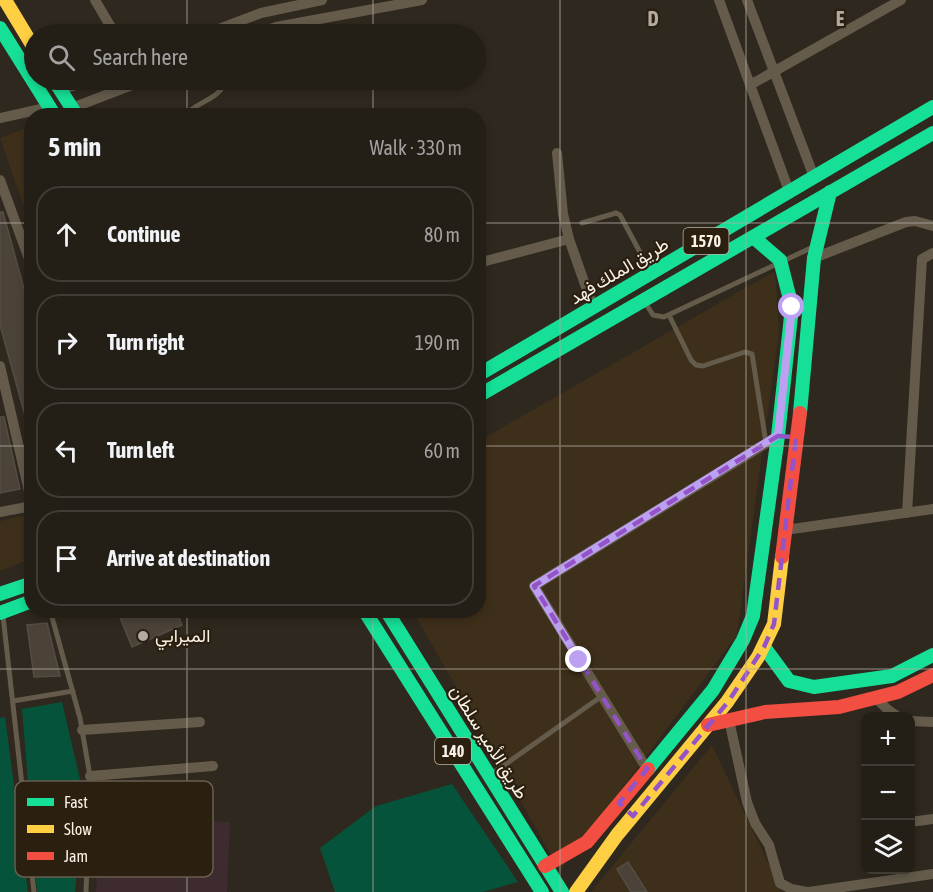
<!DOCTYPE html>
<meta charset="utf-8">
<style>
:root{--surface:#231e16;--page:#2f2b23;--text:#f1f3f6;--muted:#a3a2a1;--line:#403c35}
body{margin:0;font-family:"Asap Condensed",Vazirmatn,sans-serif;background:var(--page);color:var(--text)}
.controls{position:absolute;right:18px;bottom:18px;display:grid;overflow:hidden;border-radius:12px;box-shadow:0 3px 9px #0003}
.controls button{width:54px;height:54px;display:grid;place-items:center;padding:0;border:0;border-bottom:2px solid var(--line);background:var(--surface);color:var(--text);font:30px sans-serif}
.stop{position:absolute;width:18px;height:18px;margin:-14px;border:4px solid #bca0f2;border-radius:50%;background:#fff}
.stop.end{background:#bca0f2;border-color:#fff;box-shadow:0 2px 6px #0008}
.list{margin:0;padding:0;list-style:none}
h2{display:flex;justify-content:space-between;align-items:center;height:78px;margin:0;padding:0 24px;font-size:26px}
h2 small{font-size:20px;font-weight:400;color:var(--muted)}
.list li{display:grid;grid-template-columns:39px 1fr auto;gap:18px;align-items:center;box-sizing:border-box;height:96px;margin:0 12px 12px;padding:0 12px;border:2px solid var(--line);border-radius:24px}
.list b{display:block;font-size:22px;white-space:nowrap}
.list em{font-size:20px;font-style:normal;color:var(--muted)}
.icon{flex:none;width:33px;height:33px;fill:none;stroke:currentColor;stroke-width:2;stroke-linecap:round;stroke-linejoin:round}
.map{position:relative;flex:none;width:933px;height:892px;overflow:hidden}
.search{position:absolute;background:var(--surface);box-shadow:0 3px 9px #0003;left:24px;top:24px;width:462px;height:66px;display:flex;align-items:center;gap:15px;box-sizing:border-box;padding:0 21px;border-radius:33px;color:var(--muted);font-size:22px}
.panel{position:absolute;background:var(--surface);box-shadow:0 3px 9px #0003;left:24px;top:108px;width:462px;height:510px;border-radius:24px}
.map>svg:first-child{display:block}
</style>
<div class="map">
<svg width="933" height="892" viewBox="0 0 933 892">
<rect width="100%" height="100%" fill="#2f281e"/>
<path fill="#3e2f1a" d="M31,126v101l-31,-89z
M775,271l4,61 -42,303 -177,236 -147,-260 65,-1 1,-169z
M31,514v45l-31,12v-50z
M712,745l70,147h-191z"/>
<path fill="#3d2b30" d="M100,816l130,6 -3,70h-131z"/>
<path fill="#06533b" d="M62,702l18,77 -4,103 -1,10h-38l-15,-183z
M5,717l23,175h-28v-174z
M452,784l66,98 -35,10h-148l-15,-44 56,-42z"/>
<path fill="#4b4338" stroke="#534d45" stroke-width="1.5" d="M0,212h3l29,106v112h-3l-29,-105z
M0,417h4l16,72 -20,4z
M117,610h59l6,15 -50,22z
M47,623l13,53 -26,1 -7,-52z
M628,862l19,30h-16l-14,-23z"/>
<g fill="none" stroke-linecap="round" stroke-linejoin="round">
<path stroke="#645b4b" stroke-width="5" d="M184,116c13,-15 36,-16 42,-36
M582,223l34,-10 4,2 29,54
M646,304l7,11 11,2 149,-70
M669,315l22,45 5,5 7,1 42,-14 7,2 14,89
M50,610l30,108 10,58 -4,116
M3,616l31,276
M13,701l60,-10
M493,773l109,-77"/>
<path stroke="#645b4b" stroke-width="10" d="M95,0l20,34
M719,0l70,191
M747,0l67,177
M206,34l55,-21 61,-13
M258,34l18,-7 146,-27
M750,85l151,-85
M61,90l29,-10
M72,108l73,-28
M0,118l50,-11
M557,153l6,61 6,25 24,68
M0,180l32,87
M814,258l92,-36 9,-1 18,5
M478,263l91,-24
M0,366l32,138
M0,512l32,-6
M907,513l15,-254 11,-6
M785,530l148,-21
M875,697l12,12 10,7
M729,720l18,82 8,21 14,22 11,38 11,6 16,3
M910,721l23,1
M82,730l118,-8
M647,769l-113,-183 244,-150
M90,776l123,-10
M910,822l23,-3
M809,892l124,-18"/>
<path stroke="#16e098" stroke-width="14" d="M0,28l55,88
M54,80l23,36
M478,375l455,-268
M478,396l455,-263
M800,413l14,-155 16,-66
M0,594l32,-11
M364,610l178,282
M386,610l176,282
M0,613l32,-12
M764,647l25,34 25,6 78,-11 41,-21
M648,769l65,-79 30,-50 10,-24 25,-180 14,-129 -12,-47 -27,-23"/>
<path stroke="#ffcf43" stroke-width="14" d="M5,0l29,48
M576,892l41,-57 110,-133 31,-45 16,-33 8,-67"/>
<path stroke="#f24e42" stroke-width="14" d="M782,557l18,-144
M708,725l57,-13 74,-5 59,-15 35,-17
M545,866l42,-24 61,-73"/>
</g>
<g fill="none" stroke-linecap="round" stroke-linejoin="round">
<path stroke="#bca0f2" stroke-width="8" d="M579,660l-45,-74 244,-151 14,-128"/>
</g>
<path fill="none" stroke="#9454c7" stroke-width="4.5" stroke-dasharray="12 8" stroke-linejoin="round" d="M778,436l18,1 -22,187 -10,23 -36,55 -95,114 -14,-13 28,-34 -113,-183z"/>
<path fill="none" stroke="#b3aba1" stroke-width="1.5" stroke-opacity="0.55" d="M187,0v34M373,0v34M560,0v892M746,0v892M187,80v36M373,80v36M0,223h32M478,223h455M0,446h32M478,446h455M187,610v282M373,610v282M0,669h933"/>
<circle fill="#b3aba1" stroke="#2b1f0f" stroke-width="2" cx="143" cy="636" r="6"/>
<g text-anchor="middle" stroke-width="4.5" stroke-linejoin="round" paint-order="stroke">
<g fill="#2b1f0f" stroke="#bcb3a6" stroke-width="1.5">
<rect x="683.5" y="228" width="45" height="26" rx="4.5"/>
<rect x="435" y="738" width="36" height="26" rx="4.5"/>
</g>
<g font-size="16" font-weight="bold" fill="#faf2e7">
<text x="706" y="247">1570</text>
<text x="453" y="757">140</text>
</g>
<g font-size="18" fill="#faf2e7" stroke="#2b1f0f">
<text transform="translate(619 271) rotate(-31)" y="6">طريق الملك فهد</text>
<text transform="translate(489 742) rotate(58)" y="6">طريق الأمير سلطان</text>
</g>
<g font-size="18" fill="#faf2e7" stroke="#2b1f0f" text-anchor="start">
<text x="155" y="642">الميرابي</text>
</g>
</g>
<rect x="15" y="781" width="198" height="96" rx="9" fill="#2b1f0f" stroke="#695e50" stroke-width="1.5"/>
<rect x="27" y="798" width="27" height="8" fill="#16e098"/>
<rect x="27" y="825" width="27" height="8" fill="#ffcf43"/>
<rect x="27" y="852" width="27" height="8" fill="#f24e42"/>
<g font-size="16" fill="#faf2e7">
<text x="64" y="808">Fast</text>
<text x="64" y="835">Slow</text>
<text x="64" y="862">Jam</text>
</g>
<g font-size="20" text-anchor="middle" font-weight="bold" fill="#b3aba1" stroke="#2b1f0f" stroke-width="4.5" stroke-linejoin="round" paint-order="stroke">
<text x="653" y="26">D</text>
<text x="840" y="26">E</text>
</g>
</svg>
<div class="controls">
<button>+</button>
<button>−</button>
<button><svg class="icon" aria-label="layers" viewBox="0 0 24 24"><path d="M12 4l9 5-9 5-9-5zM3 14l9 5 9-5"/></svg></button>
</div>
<div class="stop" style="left:792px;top:307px"></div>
<div class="stop end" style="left:579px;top:660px"></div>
<div class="search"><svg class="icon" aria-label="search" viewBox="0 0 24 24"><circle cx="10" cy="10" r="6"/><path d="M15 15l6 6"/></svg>Search here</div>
<section class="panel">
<h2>5 min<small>Walk · 330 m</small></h2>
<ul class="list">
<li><svg class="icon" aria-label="ahead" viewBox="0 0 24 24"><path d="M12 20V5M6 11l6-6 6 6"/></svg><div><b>Continue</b></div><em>80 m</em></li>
<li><svg class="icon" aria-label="right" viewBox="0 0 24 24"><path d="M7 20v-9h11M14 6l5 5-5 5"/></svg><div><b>Turn right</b></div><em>190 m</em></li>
<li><svg class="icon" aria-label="left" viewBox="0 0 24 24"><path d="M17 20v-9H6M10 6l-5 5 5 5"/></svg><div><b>Turn left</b></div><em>60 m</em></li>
<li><svg class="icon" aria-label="arrive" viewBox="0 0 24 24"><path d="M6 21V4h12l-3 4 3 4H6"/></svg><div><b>Arrive at destination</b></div></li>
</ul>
</section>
</div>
